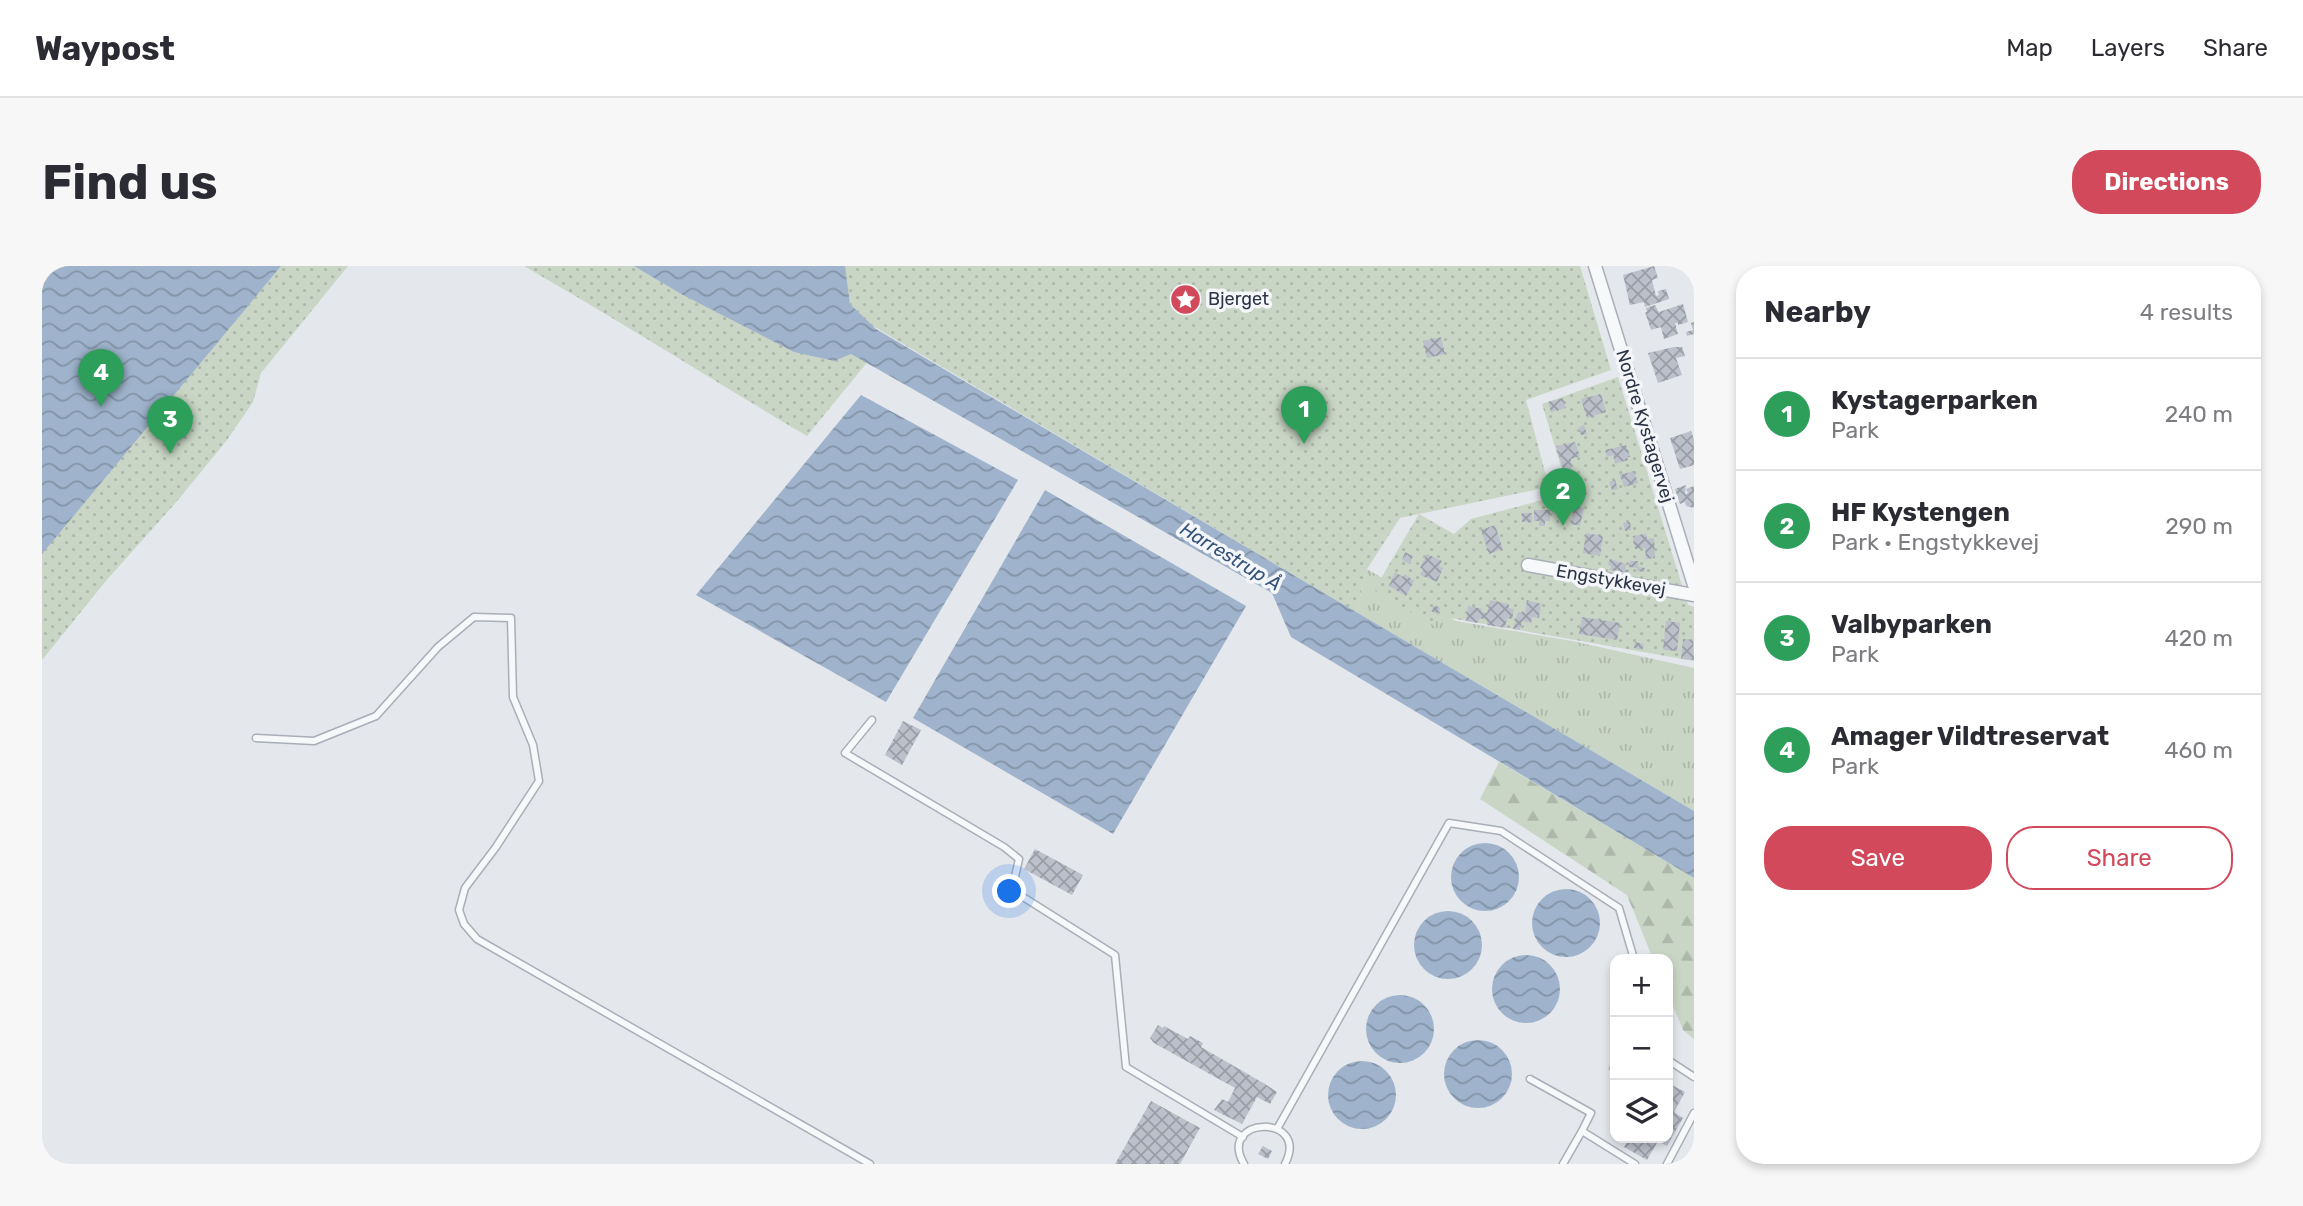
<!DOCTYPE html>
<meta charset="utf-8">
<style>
:root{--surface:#fff;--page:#f7f7f7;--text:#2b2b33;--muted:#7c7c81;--line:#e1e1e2;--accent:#d1495b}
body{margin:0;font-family:Rubik,sans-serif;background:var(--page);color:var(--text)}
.controls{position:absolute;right:21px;bottom:21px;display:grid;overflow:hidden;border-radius:14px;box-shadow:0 4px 10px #0003}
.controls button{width:63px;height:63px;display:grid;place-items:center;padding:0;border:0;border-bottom:2px solid var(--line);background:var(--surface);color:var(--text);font:35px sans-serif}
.you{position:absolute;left:968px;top:626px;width:24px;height:24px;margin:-18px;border:5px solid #fff;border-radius:50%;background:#1a73e8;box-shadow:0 0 0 10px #1a73e833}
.badge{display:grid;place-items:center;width:46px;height:46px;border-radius:50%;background:var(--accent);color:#fff;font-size:23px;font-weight:700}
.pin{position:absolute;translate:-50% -58px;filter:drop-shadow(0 2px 4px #0008)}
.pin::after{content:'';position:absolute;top:37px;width:24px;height:21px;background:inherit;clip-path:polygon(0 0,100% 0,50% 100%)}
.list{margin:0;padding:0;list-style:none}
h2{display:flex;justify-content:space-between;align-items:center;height:91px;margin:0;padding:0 28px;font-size:30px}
h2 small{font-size:23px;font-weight:400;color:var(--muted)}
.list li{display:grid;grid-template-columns:46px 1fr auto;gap:21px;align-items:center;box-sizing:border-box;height:112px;padding:0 28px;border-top:2px solid var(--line)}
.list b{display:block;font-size:26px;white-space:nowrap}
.list p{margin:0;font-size:23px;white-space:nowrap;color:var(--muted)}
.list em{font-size:23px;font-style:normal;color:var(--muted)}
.actions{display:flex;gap:14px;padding:21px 28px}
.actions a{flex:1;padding:16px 0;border:2px solid var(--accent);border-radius:28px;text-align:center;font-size:24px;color:var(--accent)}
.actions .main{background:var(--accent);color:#fff}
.icon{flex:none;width:38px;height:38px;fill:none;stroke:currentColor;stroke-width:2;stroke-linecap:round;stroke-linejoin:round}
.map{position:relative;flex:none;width:1652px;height:898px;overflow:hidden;border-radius:28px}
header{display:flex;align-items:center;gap:42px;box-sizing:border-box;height:98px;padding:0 35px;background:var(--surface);border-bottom:2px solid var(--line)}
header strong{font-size:33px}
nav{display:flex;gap:38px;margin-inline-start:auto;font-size:24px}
.intro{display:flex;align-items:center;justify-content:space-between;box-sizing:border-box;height:168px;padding:0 42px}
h1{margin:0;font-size:49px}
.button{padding:18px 32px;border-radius:28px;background:var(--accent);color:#fff;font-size:24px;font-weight:700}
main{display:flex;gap:42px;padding:0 42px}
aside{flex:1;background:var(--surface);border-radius:28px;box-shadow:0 4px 10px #0003}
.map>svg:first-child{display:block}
</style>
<header>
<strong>Waypost</strong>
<nav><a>Map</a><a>Layers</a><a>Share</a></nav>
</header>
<div class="intro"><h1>Find us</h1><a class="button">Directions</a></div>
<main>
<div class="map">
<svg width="1652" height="898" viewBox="0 0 1652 898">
<defs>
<pattern id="grass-tufts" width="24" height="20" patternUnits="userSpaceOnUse" patternTransform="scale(1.75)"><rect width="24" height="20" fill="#c9d6c5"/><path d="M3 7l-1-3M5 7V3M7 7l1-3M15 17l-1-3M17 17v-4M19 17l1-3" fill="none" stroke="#adb8ab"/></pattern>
<pattern id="forest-firs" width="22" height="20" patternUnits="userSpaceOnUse" patternTransform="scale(1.75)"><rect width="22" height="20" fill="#c9d6c5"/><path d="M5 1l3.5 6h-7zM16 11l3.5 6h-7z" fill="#adb8ab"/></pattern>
<pattern id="park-dots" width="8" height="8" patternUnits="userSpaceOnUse" patternTransform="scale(1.75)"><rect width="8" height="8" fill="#c9d6c5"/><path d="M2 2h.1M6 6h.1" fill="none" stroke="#adb8ab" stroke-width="1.8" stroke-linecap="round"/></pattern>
<pattern id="water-waves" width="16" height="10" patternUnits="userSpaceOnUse" patternTransform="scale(1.75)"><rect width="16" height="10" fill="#9fb4cc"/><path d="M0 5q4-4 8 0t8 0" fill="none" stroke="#8293a7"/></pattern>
<pattern id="building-cross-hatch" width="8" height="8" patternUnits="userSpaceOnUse" patternTransform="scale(1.75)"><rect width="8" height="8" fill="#bbc0ca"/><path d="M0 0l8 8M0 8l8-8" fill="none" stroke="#989da6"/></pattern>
</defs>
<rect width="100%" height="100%" fill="#e4e7ec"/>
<path fill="url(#grass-tufts)" d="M1325,303l89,52 116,20 122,27v143l-338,-199z"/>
<path fill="url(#forest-firs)" d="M1457,496l195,116v161l-11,-9 -15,-36v-35h-15l-26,-64 -147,-96z"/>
<path fill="url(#park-dots)" d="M0,0h306l-87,107 -8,29 -26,38 -49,60 -73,82 -63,78z
M482,0h112l221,87 12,7 -62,76c-95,-56 -187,-115 -283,-170z
M618,0h920l31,104 -85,30 23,87 -130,27 35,20 17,-15 98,-26 -27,-89 76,-27 70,228 6,2v54l-255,-45 -6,9 -59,-35 45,-76 -19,4 -33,51 -11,43 -483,-286z"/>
<path fill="url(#water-waves)" d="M0,0h239l-239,288z
M592,0h211l5,38 26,25 818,482v67l-403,-241 -19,-44 -421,-239 -17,7 -40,-9 -111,-57z
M819,129l157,85 -132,222 -190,-107z
M1003,224l201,116 -133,228 -200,-116z
M1409 611a34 34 0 1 1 68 0a34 34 0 1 1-68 0Z
M1490 657a34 34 0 1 1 68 0a34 34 0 1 1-68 0Z
M1372 679a34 34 0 1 1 68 0a34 34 0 1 1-68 0Z
M1450 723a34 34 0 1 1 68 0a34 34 0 1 1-68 0Z
M1324 763a34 34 0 1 1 68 0a34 34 0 1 1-68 0Z
M1402 808a34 34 0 1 1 68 0a34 34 0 1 1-68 0Z
M1286 829a34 34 0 1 1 68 0a34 34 0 1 1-68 0Z"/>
<path fill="url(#building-cross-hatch)" d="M1612,0l4,12 -6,2 4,16 3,-1 -1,-4 8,-2 3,10 -24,8 -1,-5 -14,3 -7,-30z
M1641,38l5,18 -10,3v-2h-3l3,11 -14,5 -3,-12 -10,3 -6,-18h2l-1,-4 9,-3 4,7z
M1652,56v12l-7,2 -1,-4 7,-2 -2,-7z
M1399,71l4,17 -18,4 -4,-17z
M1632,81h8l3,9 -9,2 6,17 -24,8 -10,-30z
M1559,128l5,18 -19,6 -6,-19z
M1521,132l3,10 -15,4 -3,-10z
M1542,159l3,9 -6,1 -2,-8z
M1649,165l3,8v26l-14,4 -10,-31z
M1533,176l5,14 -9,3v11l-7,2 -8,-26z
M1584,179l4,12h-3l1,3 -13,4 -2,-9 -6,2 -2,-7z
M1592,205l4,12 -14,4 -4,-12z
M1573,214l3,9 -6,1 -3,-8z
M1644,219l-1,9 3,-1 -2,-4 8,-3v22l-8,-2 -1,-4 -5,2 -5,-15z
M1529,229l6,2 -2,9 9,2 -4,18 -9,-2 3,-16 -6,-2z
M1492,244h16v11h-5v5h-6v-5h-5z
M1480,247h10v9h-10z
M1588,256l1,8 -6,1 -2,-8z
M1453,259l8,24 -14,5 -8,-24z
M1544,267l17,3 -3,20 -17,-3z
M1604,268l1,5 7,-1 1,20 -9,1 -1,-11 -10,1 -2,-13z
M1363,286l8,4 -3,8 -8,-4z
M1385,288l15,7 -3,5 4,2 -6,14 -17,-7 3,-6 -3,-1z
M1568,293l16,5 -1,5 4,1 -1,3 -18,-3 1,-4 -3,-1z
M1588,295h8v6l7,1 -1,4 -7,-1v-3l-8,-1z
M1353,306l8,5 2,-3 9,7 -8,15 -17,-10z
M1448,334l19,4v4l5,1 -2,10 -5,-1 -2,10 -18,-3v-5l-7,-2 -3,5 -11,-2 2,-15 14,3 -1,3 6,1z
M1485,334l14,4 -2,14 -7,-1 -1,6 -9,-2 -2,9 -7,-1 5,-17 7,1z
M1393,339l5,3 -3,6 -6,-3z
M1540,351l38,6 -3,17 -38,-6z
M1624,355l14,2 -3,28 -14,-1z
M1641,373l10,1 1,20 -13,-1z
M1593,376l9,2 -2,6 -8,-2z
M861,455l18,9 -19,35 -17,-10z
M993,583l48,26 -11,20 -48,-26z
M1116,759l5,3 1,-2 24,13 2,-3 13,7 -2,4 64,37 12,8 -7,12 -13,-7 -15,27 -28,-14 8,-11 6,3 7,-14 -81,-45 -4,-5z
M1573,790v18l-7,-5z
M1626,817l17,9 -11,20 9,6 -16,28 -9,-5 -11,19 -23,-13 3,-5 -8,-4h49z
M1109,835l49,27 -20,36h-65z
M1221,880l9,5 -4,8 -10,-5z"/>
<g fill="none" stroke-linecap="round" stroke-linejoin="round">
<defs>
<path id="lane" d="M830,454l-27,33 159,94 15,12 -7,31 103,65 11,112 117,70
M214,472l58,3 62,-25 62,-69 36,-30 37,1 2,79 20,48 6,36 -43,66 -31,41 -6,22 5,14 13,15 393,225
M1626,794l26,17
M1488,813l61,34 -9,18
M1235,863l172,-306 52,8 118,77 15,51
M1202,898c-28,-48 67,-51 41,0
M1521,898l19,-33 53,33
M1625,898l27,-51"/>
<path id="street" d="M1553,0l99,319
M1486,299l166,30"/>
</defs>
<use href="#lane" stroke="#a9aeb7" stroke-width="9"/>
<use href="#street" stroke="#a9aeb7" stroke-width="15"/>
<use href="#lane" stroke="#f7f8fa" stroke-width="6"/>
<use href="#street" stroke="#f7f8fa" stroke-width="12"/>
</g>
<defs>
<symbol id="sight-disc" viewBox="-11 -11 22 22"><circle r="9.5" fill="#d1495b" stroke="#f4f6f9"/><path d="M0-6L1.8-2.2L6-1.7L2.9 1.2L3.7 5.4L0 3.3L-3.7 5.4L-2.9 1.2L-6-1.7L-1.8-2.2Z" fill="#fff"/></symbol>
</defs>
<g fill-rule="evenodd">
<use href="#sight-disc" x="1126" y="16" width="35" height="35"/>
</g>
<g text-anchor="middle" stroke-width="7" stroke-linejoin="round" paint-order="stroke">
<g font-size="18" fill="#2b3445" stroke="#f4f6f9" text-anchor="start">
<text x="1166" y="39">Bjerget</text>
</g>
<g font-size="18" fill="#2b3445" stroke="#f4f6f9">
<text transform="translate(1603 160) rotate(73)" y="6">Nordre Kystagervej</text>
<text transform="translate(1569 314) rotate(10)" y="6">Engstykkevej</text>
</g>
<g font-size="19" font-style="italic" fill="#34527a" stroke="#f4f6f9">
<text transform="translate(1189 290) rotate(31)" y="7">Harrestrup Å</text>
</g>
</g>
</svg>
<div class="controls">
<button>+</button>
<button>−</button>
<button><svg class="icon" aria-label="layers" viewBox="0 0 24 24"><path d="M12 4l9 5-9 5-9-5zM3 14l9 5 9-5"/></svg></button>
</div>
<div class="you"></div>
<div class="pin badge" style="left:1262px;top:178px;background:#2e9e5b">1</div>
<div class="pin badge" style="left:1521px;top:260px;background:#2e9e5b">2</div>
<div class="pin badge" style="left:128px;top:188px;background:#2e9e5b">3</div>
<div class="pin badge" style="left:59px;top:141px;background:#2e9e5b">4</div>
</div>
<aside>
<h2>Nearby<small>4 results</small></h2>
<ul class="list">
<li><span class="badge" style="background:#2e9e5b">1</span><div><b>Kystagerparken</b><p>Park</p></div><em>240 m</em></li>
<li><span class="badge" style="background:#2e9e5b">2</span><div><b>HF Kystengen</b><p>Park · Engstykkevej</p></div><em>290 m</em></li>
<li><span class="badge" style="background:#2e9e5b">3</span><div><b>Valbyparken</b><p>Park</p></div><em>420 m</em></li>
<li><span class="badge" style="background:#2e9e5b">4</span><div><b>Amager Vildtreservat</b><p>Park</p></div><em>460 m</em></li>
</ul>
<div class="actions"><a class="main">Save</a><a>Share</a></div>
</aside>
</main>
